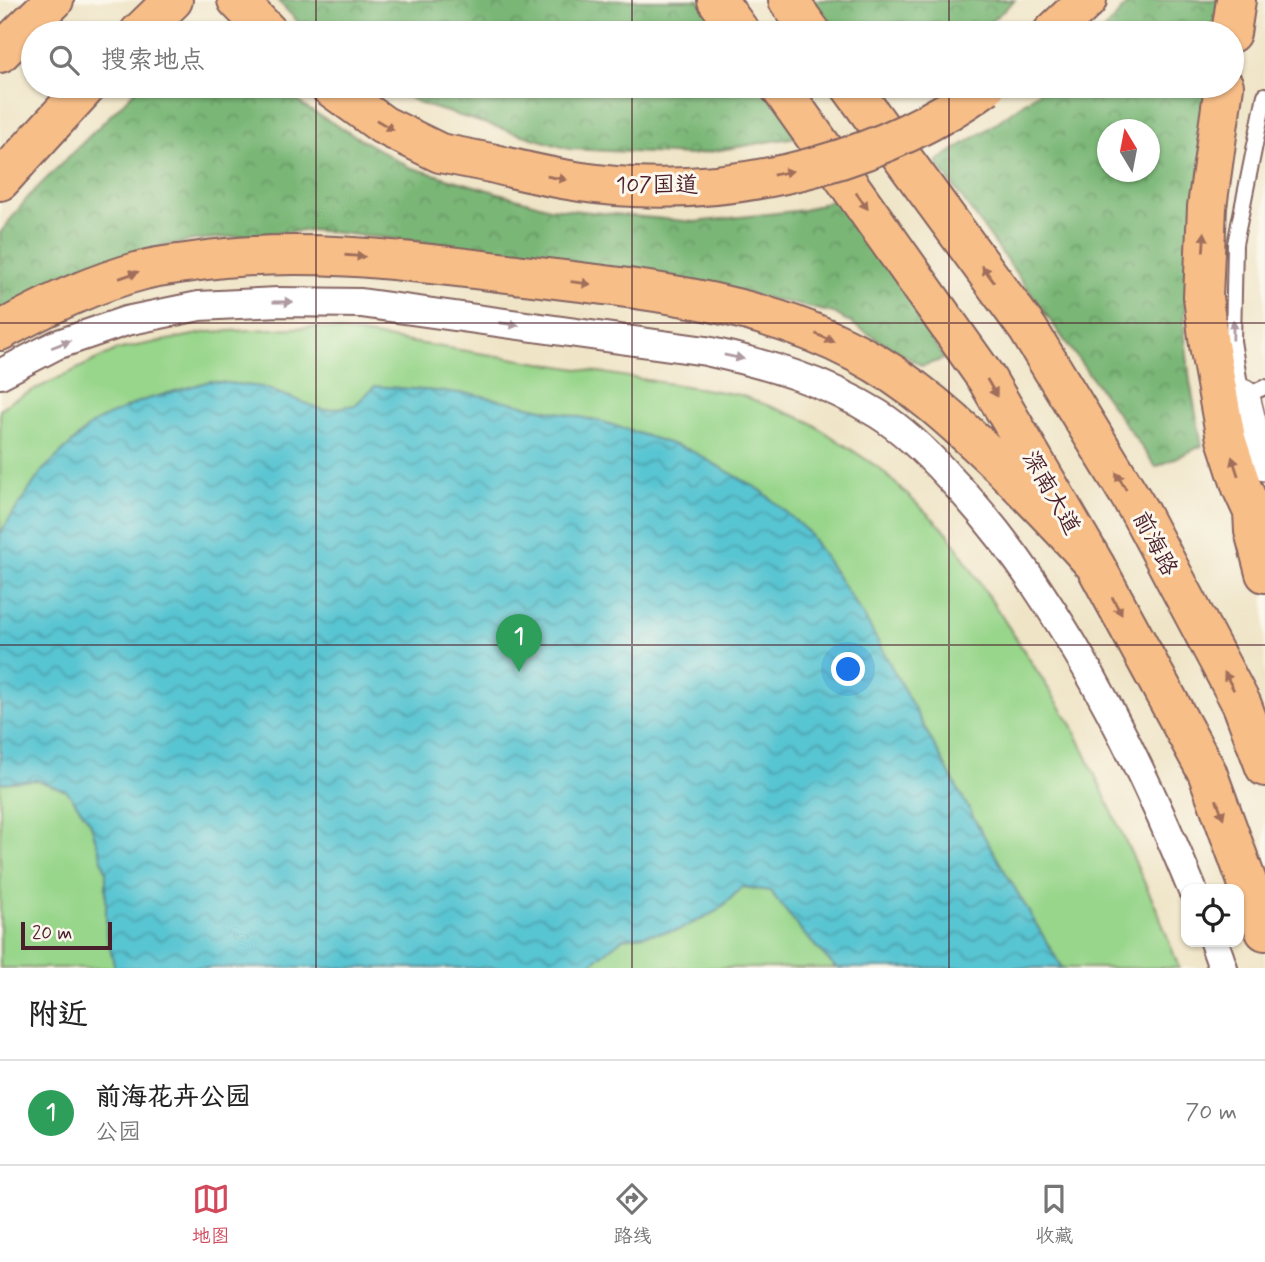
<!DOCTYPE html>
<html lang="zh">
<meta charset="utf-8">
<style>
:root{--surface:#fff;--page:#f6f6f6;--text:#222;--muted:#767676;--line:#e0e0e0;--accent:#d1495b}
body{margin:0;font-family:Mynerve,"LXGW WenKai TC",sans-serif;background:var(--page);color:var(--text)}
.controls{position:absolute;right:21px;bottom:21px;display:grid;overflow:hidden;border-radius:14px;box-shadow:0 2px 5px #0004}
.controls button{width:63px;height:63px;display:grid;place-items:center;padding:0;border:0;border-bottom:2px solid var(--line);background:var(--surface);color:var(--text);font:35px sans-serif}
.compass{position:absolute;left:1097px;top:119px;width:63px;height:63px;border-radius:50%;background:var(--surface);box-shadow:0 2px 5px #0004;rotate:350deg}
.scale{position:absolute;left:21px;bottom:18px;width:91px;box-sizing:border-box;padding-left:7px;border:4px solid #4a1f2b;border-top:0;font-size:19px;line-height:24px;white-space:nowrap;color:#4a1f2b;-webkit-text-stroke:5px #fbf7ec;paint-order:stroke}
.you{position:absolute;left:849px;top:670px;width:24px;height:24px;margin:-18px;border:5px solid #fff;border-radius:50%;background:#1a73e8;box-shadow:0 0 0 10px #1a73e833}
.badge{display:grid;place-items:center;width:46px;height:46px;border-radius:50%;background:var(--accent);color:#fff;font-size:23px;font-weight:700}
.pin{position:absolute;translate:-50% -58px;filter:drop-shadow(0 2px 4px #0008)}
.pin::after{content:'';position:absolute;top:37px;width:24px;height:21px;background:inherit;clip-path:polygon(0 0,100% 0,50% 100%)}
.list{margin:0;padding:0;list-style:none}
h2{display:flex;justify-content:space-between;align-items:center;height:91px;margin:0;padding:0 28px;font-size:30px}
h2 small{font-size:23px;font-weight:400;color:var(--muted)}
.list li{display:grid;grid-template-columns:46px 1fr auto;gap:21px;align-items:center;box-sizing:border-box;height:105px;padding:0 28px;border-top:2px solid var(--line)}
.list b{display:block;font-size:26px;white-space:nowrap}
.list p{margin:0;font-size:23px;white-space:nowrap;color:var(--muted)}
.list em{font-size:23px;font-style:normal;color:var(--muted)}
.icon{flex:none;width:38px;height:38px;fill:none;stroke:currentColor;stroke-width:2;stroke-linecap:round;stroke-linejoin:round}
.map{position:relative;flex:none;width:1265px;height:968px;overflow:hidden}
.search{position:absolute;background:var(--surface);box-shadow:0 2px 5px #0004;left:21px;right:21px;top:21px;height:77px;display:flex;align-items:center;gap:18px;box-sizing:border-box;padding:0 24px;border-radius:38px;color:var(--muted);font-size:26px}
.sheet{height:196px;background:var(--surface)}
nav{display:flex;justify-content:space-around;align-items:center;box-sizing:border-box;height:98px;border-top:2px solid var(--line);background:var(--surface);font-size:19px;color:var(--muted)}
nav a{display:grid;justify-items:center;gap:4px}
nav .on{color:var(--accent)}
.map>svg:first-child{display:block}
</style>
<div class="map">
<svg width="1265" height="968" viewBox="0 0 1265 968">
<defs>
<pattern id="forest-crowns" width="20" height="18" patternUnits="userSpaceOnUse" patternTransform="scale(1.75)"><rect width="20" height="18" fill="#7ab777"/><path d="M2 6a3 3 0 1 1 6 0M12 15a3 3 0 1 1 6 0" fill="none" stroke="#669462"/></pattern>
<pattern id="water-waves" width="16" height="10" patternUnits="userSpaceOnUse" patternTransform="scale(1.75)"><rect width="16" height="10" fill="#59c5d2"/><path d="M0 5q4-4 8 0t8 0" fill="none" stroke="#4c9fab"/></pattern>
</defs>
<rect width="100%" height="100%" fill="#fbf7ec"/>
<filter id="ink" filterUnits="userSpaceOnUse"><feTurbulence type="fractalNoise" baseFrequency=".0143" numOctaves="2"/><feDisplacementMap in="SourceGraphic" scale="14" xChannelSelector="R" yChannelSelector="G"/><feConvolveMatrix kernelMatrix="1 2 1 2 8 2 1 2 1" color-interpolation-filters="sRGB"/></filter>
<filter id="wash" filterUnits="userSpaceOnUse"><feTurbulence type="fractalNoise" baseFrequency=".00686" numOctaves="4" result="noise"/><feDisplacementMap in="SourceGraphic" scale="28" xChannelSelector="R" yChannelSelector="G"/><feGaussianBlur stdDeviation="1.57" result="paint"/><feColorMatrix in="noise" values="0 0 0 0 0 0 0 0 0 0 0 0 0 0 0 0 0 1.4 0 .05"/><feComposite in="paint" operator="in"/></filter>
<g filter="url(#wash)">
<rect width="100%" height="100%" fill="#efe4c6"/>
<path fill="#98d68b" stroke="#717a5b" stroke-width="2" d="M316,327l425,68 67,26 71,47 68,64 125,193 86,187 21,56h-1179v-558l11,-9 105,-51 93,-18z"/>
<path fill="url(#forest-crowns)" stroke="#626b51" stroke-width="2" fill-rule="evenodd" d="M277,0h422l25,33h-415z
M809,0h206l-37,33h-146z
M1131,0h92l-5,33h-116z
M140,86h141l24,21 104,60 141,41 145,14 109,-12 38,-13 54,82 48,80 -22,7 -88,-53 -130,-29 -109,-18 -155,-22 -128,-14 -118,10 -76,17 -118,55v-79l29,-37z
M389,86h375l38,50 -111,19 -122,-6 -148,-45z
M1047,86h164l-21,161 -6,81 6,54 12,64 -46,21 -220,-305 56,-36zM1108,130h42v42h-42z"/>
<path fill="url(#water-waves)" stroke="#52727e" stroke-width="2" d="M210,381l52,6 62,23 31,-5 20,-19 98,8 130,28 87,28 72,41 46,41 58,88 111,204 85,144h-226l-32,-34 -34,-43 -28,-4 -23,23 -40,20 -56,8 -37,30h-471l-9,-36v-60l-16,-50 -23,-31 -31,-11 -36,3v-250l42,-62 51,-48 48,-22z"/>
</g>
<g filter="url(#ink)">
<g fill="none" stroke-linecap="round" stroke-linejoin="round">
<defs>
<path id="service" d="M1242,397l-9,-56 2,-97 30,-149
M1241,398l24,-11"/>
<path id="minor" d="M0,374l56,-29 70,-24 73,-15 79,-4 83,1 345,48c61,13 119,30 172,63 27,17 50,40 71,63 105,110 186,272 243,412
M1214,942l9,26"/>
<path id="tertiary" d="M1242,397l9,36 14,30"/>
<path id="primary" d="M717,0l24,33
M788,0l24,33
M139,33l34,-33
M0,53l54,-53
M779,86l207,292 109,187 112,207 58,159
M850,86l178,243 111,182 103,194 23,62
M0,181l87,-95
M0,331c46,-25 93,-48 144,-61 14,-4 28,-5 42,-7 113,-18 225,-2 337,12 113,14 231,23 334,78 54,28 98,69 142,111 33,33 65,66 96,101"/>
<path id="trunk" d="M237,0l32,33
M1052,33l35,-33
M1231,33l5,-33
M329,86l54,39 57,28 51,10
M1224,86l-17,121 -4,90 6,48 17,94 16,49 11,24 1,19 11,42"/>
</defs>
<use href="#service" stroke="#846461" stroke-width="18"/>
<use href="#minor" stroke="#846461" stroke-width="32"/>
<use href="#tertiary" stroke="#846461" stroke-width="38"/>
<use href="#primary" stroke="#846461" stroke-width="42"/>
<use href="#trunk" stroke="#846461" stroke-width="42"/>
<use href="#service" stroke="#fff" stroke-width="14"/>
<use href="#minor" stroke="#fff" stroke-width="28"/>
<use href="#tertiary" stroke="#fff" stroke-width="35"/>
<use href="#primary" stroke="#f7be88" stroke-width="38"/>
<use href="#trunk" stroke="#f7be88" stroke-width="38"/>
<defs>
<path id="trunk-bridge" d="M491,163c47,12 93,22 142,24 121,6 255,-29 353,-101"/>
</defs>
<use href="#trunk-bridge" stroke="#846461" stroke-width="42" stroke-linecap="butt"/>
<use href="#trunk-bridge" stroke="#f7be88" stroke-width="38"/>
</g>
<defs><path id="oneway-solid" d="M-6-.8H1V-3.2L6.5 0L1 3.2V.8H-6Z" transform="scale(1.75)"/></defs>
<g fill="#a06e5a">
<use href="#oneway-solid" transform="translate(385 125) rotate(30)"/>
<use href="#oneway-solid" transform="translate(783 173) rotate(-12)"/>
<use href="#oneway-solid" transform="translate(557 178) rotate(10)"/>
<use href="#oneway-solid" transform="translate(862 201) rotate(54)"/>
<use href="#oneway-solid" transform="translate(1204 242) rotate(-86)"/>
<use href="#oneway-solid" transform="translate(355 256) rotate(4)"/>
<use href="#oneway-solid" transform="translate(988 274) rotate(-126)"/>
<use href="#oneway-solid" transform="translate(129 275) rotate(-19)"/>
<use href="#oneway-solid" transform="translate(581 283) rotate(7)"/>
<use href="#oneway-solid" transform="translate(825 338) rotate(24)"/>
<use href="#oneway-solid" transform="translate(992 388) rotate(60)"/>
<use href="#oneway-solid" transform="translate(1235 466) rotate(-108)"/>
<use href="#oneway-solid" transform="translate(1121 481) rotate(-121)"/>
<use href="#oneway-solid" transform="translate(1117 606) rotate(62)"/>
<use href="#oneway-solid" transform="translate(1229 681) rotate(-118)"/>
<use href="#oneway-solid" transform="translate(1220 809) rotate(70)"/>
</g>
<g fill="#ae9aa0">
<use href="#oneway-solid" transform="translate(283 302)"/>
<use href="#oneway-solid" transform="translate(509 324) rotate(8)"/>
<use href="#oneway-solid" transform="translate(1233 330) rotate(-89)"/>
<use href="#oneway-solid" transform="translate(61 344) rotate(-21)"/>
<use href="#oneway-solid" transform="translate(734 357) rotate(12)"/>
</g>
</g>
<path fill="none" stroke="#4a1f2b" stroke-width="2" stroke-opacity="0.55" d="M316,0v33M632,0v33M949,0v33M316,86v882M632,86v882M949,86v882M0,323h1265M0,645h1265"/>
<g text-anchor="middle" stroke-width="6" stroke-linejoin="round" paint-order="stroke">
<g font-size="23" fill="#4a1f2b" stroke="#fbf7ec">
<text x="657" y="192">107国道</text>
<text transform="translate(1052 492) rotate(60)" y="8">深南大道</text>
<text transform="translate(1156 543) rotate(62)" y="8">前海路</text>
</g>
</g>
</svg>
<div class="controls">
<button><svg class="icon" aria-label="locate" viewBox="0 0 24 24"><circle cx="12" cy="12" r="6"/><path d="M12 2v4M12 18v4M2 12h4M18 12h4"/></svg></button>
</div>
<svg class="compass" viewBox="-18 -18 36 36"><path d="M0-13l5 13h-10z" fill="#e53935"/><path d="M0 13l5-13h-10z" fill="#767676"/></svg>
<div class="scale">20 m</div>
<div class="you"></div>
<div class="pin badge" style="left:519px;top:672px;background:#2e9e5b">1</div>
<div class="search"><svg class="icon" aria-label="search" viewBox="0 0 24 24"><circle cx="10" cy="10" r="6"/><path d="M15 15l6 6"/></svg>搜索地点</div>
</div>
<section class="sheet">
<h2>附近<small></small></h2>
<ul class="list">
<li><span class="badge" style="background:#2e9e5b">1</span><div><b>前海花卉公园</b><p>公园</p></div><em>70 m</em></li>
</ul>
</section>
<nav>
<a class="on"><svg class="icon" aria-label="map" viewBox="0 0 24 24"><path d="M3 6l6-2 6 2 6-2v14l-6 2-6-2-6 2zM9 4v14M15 6v14"/></svg>地图</a>
<a><svg class="icon" aria-label="directions" viewBox="0 0 24 24"><path d="M12 3l9 9-9 9-9-9zM9 14v-3h6M13 9l2 2-2 2"/></svg>路线</a>
<a><svg class="icon" aria-label="saved" viewBox="0 0 24 24"><path d="M7 4h10v16l-5-4-5 4z"/></svg>收藏</a>
</nav>
